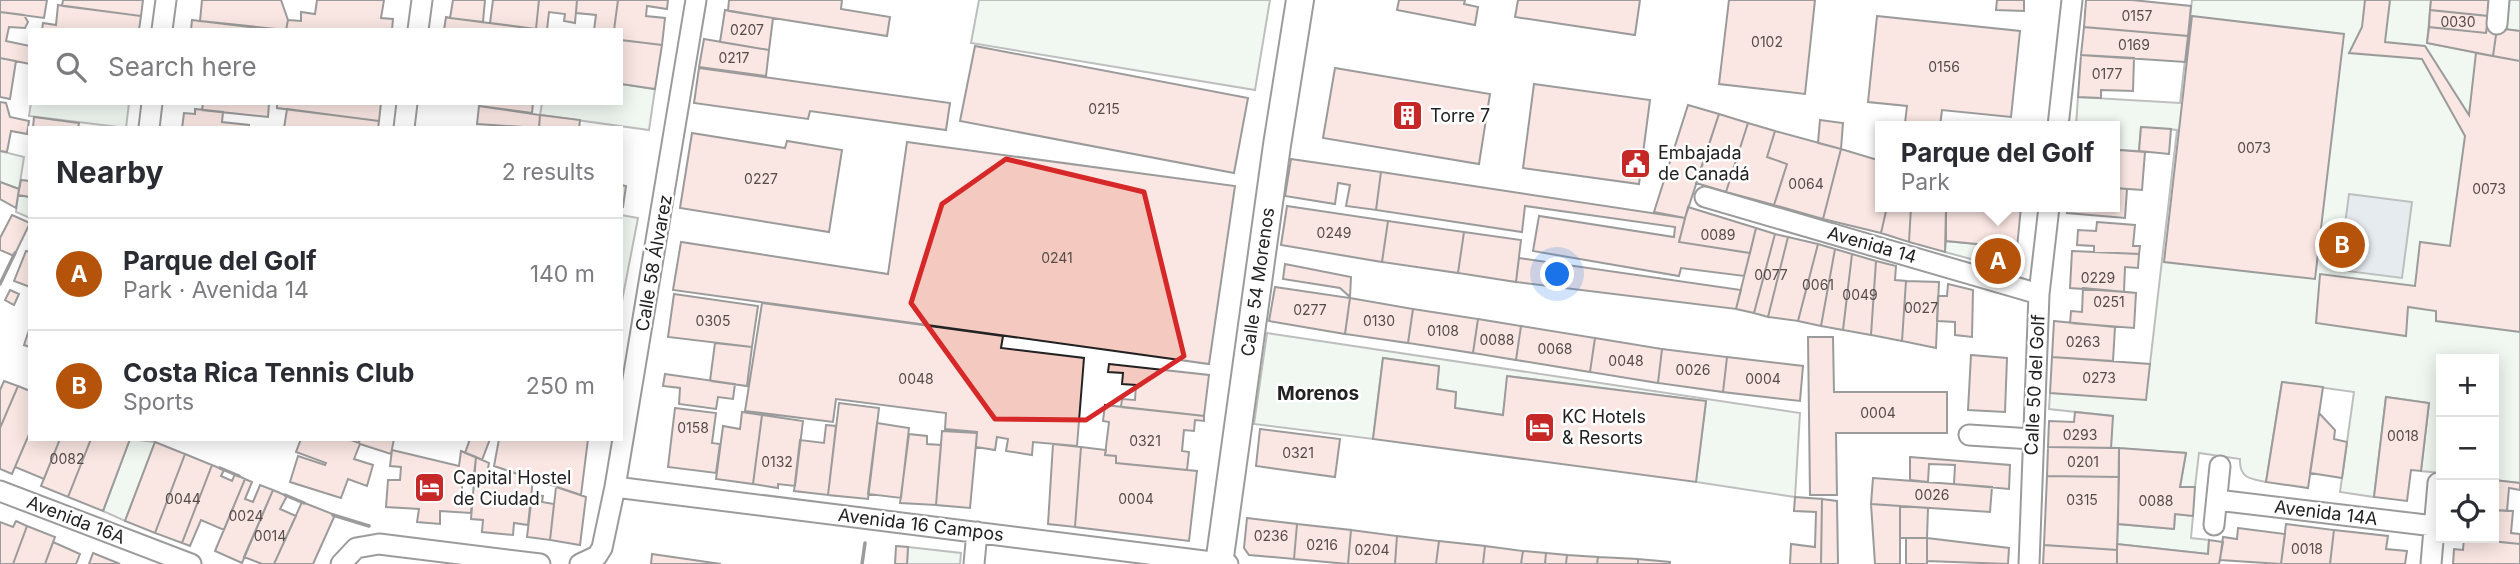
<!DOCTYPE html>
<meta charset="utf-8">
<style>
:root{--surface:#fff;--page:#f7f7f7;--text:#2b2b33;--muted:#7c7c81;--line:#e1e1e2;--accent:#b45309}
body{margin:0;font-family:Inter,sans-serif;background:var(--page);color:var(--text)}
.controls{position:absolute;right:21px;bottom:21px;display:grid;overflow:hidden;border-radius:0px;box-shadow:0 4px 18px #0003}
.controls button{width:63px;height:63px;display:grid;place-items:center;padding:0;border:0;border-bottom:2px solid var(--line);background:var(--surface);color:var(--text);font:35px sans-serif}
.you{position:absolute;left:1558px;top:275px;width:24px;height:24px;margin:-18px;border:5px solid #fff;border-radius:50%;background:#1a73e8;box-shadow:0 0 0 10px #1a73e833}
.badge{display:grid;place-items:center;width:46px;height:46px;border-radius:50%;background:var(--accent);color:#fff;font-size:23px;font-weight:700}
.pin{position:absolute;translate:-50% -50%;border:4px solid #fff;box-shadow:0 2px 7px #0006}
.popup{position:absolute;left:1875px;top:121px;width:245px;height:91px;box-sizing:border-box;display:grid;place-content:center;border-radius:0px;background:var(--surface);filter:drop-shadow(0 2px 5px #0005);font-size:23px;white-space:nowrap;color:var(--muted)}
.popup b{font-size:26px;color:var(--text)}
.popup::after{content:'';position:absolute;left:50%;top:100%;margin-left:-14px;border:14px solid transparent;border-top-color:var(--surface)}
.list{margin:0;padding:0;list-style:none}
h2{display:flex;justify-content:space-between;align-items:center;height:91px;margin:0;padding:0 28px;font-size:30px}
h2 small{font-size:23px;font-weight:400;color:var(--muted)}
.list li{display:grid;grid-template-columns:46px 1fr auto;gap:21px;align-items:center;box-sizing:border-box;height:112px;padding:0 28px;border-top:2px solid var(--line)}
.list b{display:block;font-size:26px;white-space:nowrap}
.list p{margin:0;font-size:23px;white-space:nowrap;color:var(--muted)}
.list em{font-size:23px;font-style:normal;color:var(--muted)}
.icon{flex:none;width:38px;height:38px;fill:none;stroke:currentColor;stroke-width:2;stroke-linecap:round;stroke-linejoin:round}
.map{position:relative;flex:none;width:2520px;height:564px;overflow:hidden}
.search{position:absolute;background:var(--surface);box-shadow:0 4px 18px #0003;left:28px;top:28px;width:595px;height:77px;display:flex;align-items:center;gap:18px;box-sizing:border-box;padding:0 24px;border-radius:0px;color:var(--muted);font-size:26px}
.panel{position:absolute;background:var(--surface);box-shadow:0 4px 18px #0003;left:28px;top:126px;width:595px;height:315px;border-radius:0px}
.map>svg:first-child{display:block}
</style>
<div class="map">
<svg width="2520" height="564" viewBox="0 0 2520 564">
<rect width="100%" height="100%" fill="#fff"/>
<path fill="#e0efe3" stroke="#6f6f6f" stroke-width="2" d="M979,0h291l-15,90 -284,-47z
M2192,0h239l-4,43 93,18v422l-26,-3v-121h-53v114l-20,-2 8,-68 -43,-6 -12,100 -34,-5 14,-100 -72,-10 -16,100c-16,-3 -27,-4 -26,-23l-41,-6 -4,34h-15l6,-34 -75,-5 1,-32 -63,-7 1,-16 100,-29 27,-234 -36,-3 -2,24 -24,-1v-24h-39l2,-29 102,6z
M2507,0h13v31l-17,-2z
M621,84l34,5 -6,41 -109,-15 2,-12h79z
M31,103h98l-3,25 -97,-12z
M0,151l24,6 -5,32 -19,-7z
M18,195l12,2v21l-14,-6z
M621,215l17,3 -17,88z
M1946,241l71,7 -2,23 -70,-19z
M1267,333l533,80 -5,84 -99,-15 10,-81 -198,-25 -5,39 -48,-7 1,-16 -19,-3 2,-23 -56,-8 -10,81 -119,-15z
M130,439l25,3 -30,79 -22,-10z
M2175,514l18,2 -2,22 18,2 -1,14 -91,-10 1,-20 56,5z
M908,547l53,6 -1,11h-53z"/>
<path fill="#c7d3dd" stroke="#6f6f6f" stroke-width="2" d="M2349,194l63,8 -10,76 -63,-8z"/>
<path fill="#f3c9c0" stroke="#222" stroke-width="2" d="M0,0h47l-3,18 -44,-6z
M63,0h80l-2,16 -79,-10z
M202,0h79l7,20 -2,10 -86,-9z
M317,0h67l-3,18 12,1 -1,11h-106l2,-10 13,1v-9l14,2z
M453,0h32l-2,22 -33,-4z
M493,0h46l-3,29 -46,-6z
M539,0h38l-2,23 -11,-2 1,-7 -16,-2 -2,18 -11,-1z
M577,0h41l-4,30h-20l2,-15 -20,-2z
M618,0h50l-1,9 -20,-3 -1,10 19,2 -3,27 -41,-5v-10h-7z
M729,0h113l-1,9 49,8 -3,19 -159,-25z
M1399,0h66l-1,4 14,3 -3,18 -78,-15z
M1518,0h122l-5,35 -120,-18z
M1729,0h86l-10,94 -86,-10z
M1997,0h27v11l-28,-1z
M2086,0h46l59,6 -3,30 -104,-9z
M2365,0h25l-5,42 40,4 44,69 7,-62 44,8v271l-84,-11v-10l-28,-4 -2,29 -90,-13 4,-49 95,12 5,-44 30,4 15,-110 -43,-77 -73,-6 13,-26z
M2431,0h58l-1,16 -58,-6z
M58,5l83,11 -2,14h-97l1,-7 13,2z
M725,10l48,8 -4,32 -49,-8z
M2430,10l58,6 -2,17 -57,-6z
M0,12l24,3 4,7 -3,6 -16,-1 -3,14 24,5v18l-30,-6z
M1877,16l143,15 -9,86 -69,-7 -2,16h-6l-29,-3 2,-17 -39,-4z
M2192,16l152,18 -29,245 -151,-17z
M446,17l4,1 92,12h-98z
M192,20l8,1 75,9h-84z
M2084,27l104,9 -3,26 -104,-7z
M2429,27l57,6 1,-5h10l-4,28 -66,-13z
M2497,28l23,3v30l-27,-5z
M704,39l65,11 -3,26 -67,-9z
M621,40l41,5 -7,44 -34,-5z
M975,46l273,52 -14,75 -274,-52z
M2081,55l53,3 -1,33 -32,-1v8l-23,-1z
M0,58l16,3 -6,38 -10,-2z
M699,68l251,35 -4,27 -136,-19 -2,8 -114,-16z
M1335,68l155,26 -11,70 -156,-26z
M1534,84l116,16 -11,84 -116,-16z
M0,102l6,1 4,14 19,4 -2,13 -16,-3 -4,21 -7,-1z
M203,103h66l-1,14 -66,-7z
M277,103h104l-2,18 -102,-13z
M480,103h53l-1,10 -53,-7z
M1688,105l31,9 -34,104 -31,-6z
M479,106l61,9 -1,13 -62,-4z
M195,109l28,3 -1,10 27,3v3h-67l2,-15 11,1z
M287,109l92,12 -1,7h-94z
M1719,114l29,9 -22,69 -30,-9z
M540,115l40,5 -1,8h-40z
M34,117l45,6 -1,5h-45z
M1820,120l23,3 -2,26 -23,-6z
M1748,123l27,8 -8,26 20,7 -13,41 -48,-13z
M2141,127l30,2 -2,25 -30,-3z
M1775,131l66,18 -18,70 -49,-14 13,-41 -20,-7z
M692,133l93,15 2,-7 55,9 -13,82 -149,-24z
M907,142l328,44 -26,178 -536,-74 8,-48 207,32z
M1841,149l40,12v46h6l-6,26 -58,-14z
M2119,150l26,2 -3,38 -27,-2z
M1291,159l90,13 -5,38 -30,-4 4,-21 -12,-2 -3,21 -50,-8z
M1381,172l304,46 -6,24 71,11 -6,23 -63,-8 -2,8 -146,-25 6,-35 135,21 1,-10 -150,-21 -3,26 -146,-22z
M21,180l9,1v16l-12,-2z
M0,182l19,7 -3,19 -16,-9z
M621,185l5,1 -3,21h-2z
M2115,188l12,1 -2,29 -58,-5 1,-6h47z
M1287,206l101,15 -6,41 -101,-17z
M1688,207l68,21 -6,25 -71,-11z
M1887,207h24l-2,35 -28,-9z
M1911,207h35l-1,45 -36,-10z
M1946,207h75l-4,41 -71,-7z
M12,215l18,8 -16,33 -14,-6v-12z
M1388,221l76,11 -6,41 -76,-11z
M2097,222l38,3 -2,21h7l-1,8 -45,-2v-6l-17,-1 1,-15 18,1z
M1756,228l19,6 -21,79 -18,-4z
M1464,232l57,8 -5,42 -58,-9z
M1775,234l13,3 -20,80 -14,-4z
M1788,237l30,7 -20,77 -30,-4z
M1818,244l17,5 -14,77 -23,-5z
M1835,249l17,5 -9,76 -22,-4z
M26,251l4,1v35l-16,-6z
M2072,251l67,3 -1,14 -13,-1 -1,25 -54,-4z
M1852,254l24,7 -5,74 -28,-5z
M1519,258l222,32 -5,19 -220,-27z
M1876,261l20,5 -1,14 11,1 -4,60 -31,-6z
M1285,264l66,13 -1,20 -10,-9 -57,-9z
M1906,281l33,1 -3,66 -34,-7z
M1948,284l25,6 -1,47 -17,-2v-13l-18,-1 1,-25h9z
M1275,287l75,11 -5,36 -76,-13z
M2083,288l53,5 -2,35 -64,-5 1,-12 11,1z
M10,290l9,4 -5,11 -9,-5z
M674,294l84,12 -6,41 -84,-10z
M1350,298l63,11 -5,34 -63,-9z
M762,303l241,33 -2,12 83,10 -7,88 -44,-4 -1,13 -26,-4 2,-12 -11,-2 -2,13 -19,-3 1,-15 -32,-3 1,-16 -110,-14 -3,23 -88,-11z
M1413,309l65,10 -5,34 -65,-10z
M1478,319l43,7 -5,34 -43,-7z
M2054,321l61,6 -2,34 -61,-4z
M1521,326l74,12 -5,34 -74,-12z
M30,327v20l-6,-2z
M1808,337h25l1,55h113v41h-111l1,62h-27z
M1595,338l67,11 -4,34 -68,-11z
M715,343l37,4 -5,39 -37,-5z
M1662,349l65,8 -4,35 -65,-9z
M1971,355l36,3 -2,54 -37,-2z
M1727,357l76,9 -3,35 -77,-9z
M2052,357l98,7 -4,36 -96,-7z
M1383,358l56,8 -2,23 19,3 -1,16 48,7 4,-39 199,25 -10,81 -323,-43z
M1109,364l100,11 -5,41 -83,-9 1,-8 13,1 1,-15 -14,-1 1,-11 -15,-1z
M665,374l70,10 -2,15 -15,-2 -2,12 -37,-5 1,-16 -17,-2z
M4,381l14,5 -18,42v-38z
M2282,382l41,5 -15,101 -42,-6z
M18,386l12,5v41l-18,42 -12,-5v-41z
M2386,397l43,6 -8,68 -10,-1 -4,31 -33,-4z
M839,403l40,5 -11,91 -40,-4z
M1105,405l99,11v5l-9,-1 -1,11 -10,-1 -2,21 7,1 -2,18 -71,-7v-7l-11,-1 4,-33 -6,-1z
M675,408l41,5 -4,30 8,1 -4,29 -48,-6z
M742,412l20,3 -9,69 -37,-5 7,-53 17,3z
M2075,412l38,4 -2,32 -63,-1 1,-26 25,1z
M2319,413l16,17 -1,9 13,3 -5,36 -32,-5z
M762,415l41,6 -8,65 -17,-2v4l-25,-4z
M877,423l32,5 -8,70 -33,-4z
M826,425l10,1 -8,69 -34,-4 6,-51 24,3z
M1260,429l80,10 -5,38 -79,-11z
M942,431l35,2 -7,75 -34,-3z
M30,432v7h30l-16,40 -29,-12z
M909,434l18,2v8l14,1 -5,60 -36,-2z
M60,439h31l-23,58 -27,-11z
M91,439h39l-27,72 -35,-14z
M301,439h47l11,4 1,-4h34l-3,15 -31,-10 -6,15 19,6 -6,21 -19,-7 -7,19 -51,-16 8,-26 27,9 1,-2 -30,-11z
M470,439h20l-8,21 -17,-7z
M499,439h89l-7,56 -87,-29z
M155,442l30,12 -30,79 -30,-12z
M1053,444l28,3 -6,80 -27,-3z
M1081,447l25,3 -1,5 11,1v7l81,8 -8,70 -114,-14z
M2048,447l71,1v29l-72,-1z
M2119,448l67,5 -6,34h15l-2,29 -18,-2 -1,15 -56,-5z
M392,450l67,16 2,-15 15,6 -3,27 -11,-1v11l10,1 -1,18 -31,-2v13l-23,-2 2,-13 -33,-2 2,-27h12l1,-13 -11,-1z
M185,454l27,11 -30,78 -27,-10z
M476,457l13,6 -3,16 21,3 1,-11 25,8 -5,46 -14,-2 -1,12 -31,-3 1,-12 -12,-1z
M1910,457l100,8 -1,24 -55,-5 1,-19 -26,-1 -1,18 -18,-2z
M212,465l12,5 -3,6 11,5 3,-7 10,5 -21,51 -23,-10 -11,26 -8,-3z
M2047,476l72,1 -2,73 -73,-5z
M1873,478l119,9 -2,25 -119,-8z
M245,479l7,3 -7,17 8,3 7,-17 13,5 -31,73 -27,-12z
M2494,480l26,3v7l-11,-2 -2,23 -13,-1z
M556,487l30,10 -6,48 -30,-5z
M273,490l14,6 -7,13 16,7 -22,48h-12l-18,-7z
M532,495l11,1 -1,6 12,2 -4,36 -23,-3z
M1795,497l27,2 -1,65h-31l1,-20 24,3 1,-35 -22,-1z
M1822,499l15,2 1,63h-17z
M302,502l33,13 -22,49h-39z
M1871,504l29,2v58h-25z
M1900,506l28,2 -1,30h-27z
M2494,510l19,1 -2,22 9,1v10l-61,-6h35z
M1247,518l50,6 -3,35 -45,-4 -5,-7z
M16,521l11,5 -14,38h-13v-42l13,5z
M1297,524l54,6 -3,34 -54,-5z
M2286,524l48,6 -4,34h-49z
M27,526l28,11 -10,27h-32z
M2238,528l47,6 -4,30 -61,-4 3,-23 14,2z
M1351,530l46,6 -2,28h-47z
M2334,530l54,6 -2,13 21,2 -2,13h-75z
M1397,536l42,5 -3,23h-41z
M1906,538h21v26h-21z
M1927,538l82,10 -1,16 -81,-3z
M2464,538l56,6v20h-67l1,-15 9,1z
M2209,540l14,2 -4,22h-102v-20l91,10z
M1439,541l46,5 -2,18h-47z
M53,542l27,12 -4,10h-31z
M2044,545l73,5v14h-74z
M896,546l12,1 -1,17h-12z
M1485,546l38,5 -2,13h-38z
M1523,551l23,2 -1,11h-24z
M93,553l27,11h-31z
M1546,553l21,2 -1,9h-21z
M652,554l69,10h-70z
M1567,555l31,2 -1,7h-31z
M1598,557l40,2v5h-41z
M1638,559l32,3v2h-32z"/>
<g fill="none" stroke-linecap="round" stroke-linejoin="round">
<defs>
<path id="minor" d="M2497,24l2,-24
M162,30l4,-30
M418,30l4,-30
M2058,126l14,-126
M149,128l3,-25
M404,128l3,-25
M1705,197l334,97
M1969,435l63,4
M615,487l613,77
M0,491l191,73
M2217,500l217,26
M2214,525l6,-59
M341,564l15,-16 23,-4 161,20
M580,564l17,-8 5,-8 13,-61 81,-487
M974,564l3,-32
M2029,564l10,-270 10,-87
M2431,564l7,-81"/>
<path id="secondary" d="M1219,564l58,-419 23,-145"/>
</defs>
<use href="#minor" stroke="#222" stroke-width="23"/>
<use href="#secondary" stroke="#222" stroke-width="30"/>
<use href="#minor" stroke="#fff" stroke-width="19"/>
<use href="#secondary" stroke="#fff" stroke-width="26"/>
<path stroke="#222" stroke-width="3.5" d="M0,284l15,-31
M220,468l19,8
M285,495l19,8
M333,515l36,11
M862,564l3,-21"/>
</g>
<path d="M0 0H2520V564H0ZM1006,159l138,33 40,164 -98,64 -91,-1 -84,-116 31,-99z" fill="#fff" fill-opacity=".55" fill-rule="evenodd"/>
<path fill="none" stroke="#d62828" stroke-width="5" stroke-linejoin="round" d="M1006,159l138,33 40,164 -98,64 -91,-1 -84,-116 31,-99z"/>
<defs>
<symbol id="building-square" viewBox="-11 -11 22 22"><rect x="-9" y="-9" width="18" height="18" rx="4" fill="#c62828" stroke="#fff"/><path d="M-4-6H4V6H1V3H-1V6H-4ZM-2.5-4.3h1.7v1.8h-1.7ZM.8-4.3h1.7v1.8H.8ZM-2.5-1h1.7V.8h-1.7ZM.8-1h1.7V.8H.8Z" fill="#fff"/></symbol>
<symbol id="civic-square" viewBox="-11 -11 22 22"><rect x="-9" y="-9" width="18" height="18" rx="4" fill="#c62828" stroke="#fff"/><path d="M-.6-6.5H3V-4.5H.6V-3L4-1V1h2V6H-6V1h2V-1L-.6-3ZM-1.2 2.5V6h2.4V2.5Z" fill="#fff"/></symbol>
<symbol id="hotel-square" viewBox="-11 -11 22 22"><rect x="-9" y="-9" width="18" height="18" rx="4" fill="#c62828" stroke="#fff"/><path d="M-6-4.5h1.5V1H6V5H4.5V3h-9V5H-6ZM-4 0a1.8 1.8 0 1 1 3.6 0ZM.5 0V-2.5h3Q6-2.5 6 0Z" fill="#fff"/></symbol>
</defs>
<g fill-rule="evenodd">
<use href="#building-square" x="1390" y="98" width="35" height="35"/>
<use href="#civic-square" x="1618" y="146" width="35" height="35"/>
<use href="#hotel-square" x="1522" y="410" width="35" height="35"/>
<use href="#hotel-square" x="412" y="470" width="35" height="35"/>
</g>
<g text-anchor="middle" stroke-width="5" stroke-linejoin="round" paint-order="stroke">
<g font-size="14" fill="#564c4a">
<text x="2137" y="21">0157</text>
<text x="2458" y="27">0030</text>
<text x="747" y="35">0207</text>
<text x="1767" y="47">0102</text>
<text x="2134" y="50">0169</text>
<text x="734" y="63">0217</text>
<text x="1944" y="72">0156</text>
<text x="2107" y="79">0177</text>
<text x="1104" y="114">0215</text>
<text x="2254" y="153">0073</text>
<text x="761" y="184">0227</text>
<text x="1806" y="189">0064</text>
<text x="2489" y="194">0073</text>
<text x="1334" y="238">0249</text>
<text x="1718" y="240">0089</text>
<text x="1057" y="263">0241</text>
<text x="1771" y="280">0077</text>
<text x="2098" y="283">0229</text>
<text x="1818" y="290">0061</text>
<text x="1860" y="300">0049</text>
<text x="2109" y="307">0251</text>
<text x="1921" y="313">0027</text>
<text x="1310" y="315">0277</text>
<text x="713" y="326">0305</text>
<text x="1379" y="326">0130</text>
<text x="1443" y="336">0108</text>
<text x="1497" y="345">0088</text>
<text x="2083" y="347">0263</text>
<text x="1555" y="354">0068</text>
<text x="1626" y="366">0048</text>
<text x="1693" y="375">0026</text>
<text x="2099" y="383">0273</text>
<text x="916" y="384">0048</text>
<text x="1763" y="384">0004</text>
<text x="1878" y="418">0004</text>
<text x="693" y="433">0158</text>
<text x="2080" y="440">0293</text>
<text x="2403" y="441">0018</text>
<text x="1145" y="446">0321</text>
<text x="1298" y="458">0321</text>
<text x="67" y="464">0082</text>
<text x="777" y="467">0132</text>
<text x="2083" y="467">0201</text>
<text x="1932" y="500">0026</text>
<text x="183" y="504">0044</text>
<text x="1136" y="504">0004</text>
<text x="2082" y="505">0315</text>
<text x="2156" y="506">0088</text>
<text x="246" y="521">0024</text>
<text x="270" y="541">0014</text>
<text x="1271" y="541">0236</text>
<text x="1322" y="550">0216</text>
<text x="2307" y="554">0018</text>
<text x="1372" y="555">0204</text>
</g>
<g font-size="18" fill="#222" stroke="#fff" text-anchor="start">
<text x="1430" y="122">Torre 7</text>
<text x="1658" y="159">Embajada<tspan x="1658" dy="21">de Canadá</tspan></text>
<text x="1562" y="423">KC Hotels<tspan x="1562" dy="21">&amp; Resorts</tspan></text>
<text x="453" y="484">Capital Hostel<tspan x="453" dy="21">de Ciudad</tspan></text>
</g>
<g font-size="18" fill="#222" stroke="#fff">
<text transform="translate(1872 245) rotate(16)" y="6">Avenida 14</text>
<text transform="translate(654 263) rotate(-80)" y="6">Calle 58 Álvarez</text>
<text transform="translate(1258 282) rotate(-82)" y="6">Calle 54 Morenos</text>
<text transform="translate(2035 385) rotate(-87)" y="6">Calle 50 del Golf</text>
<text transform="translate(2326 513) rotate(7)" y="6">Avenida 14A</text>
<text transform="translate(76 520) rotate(21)" y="6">Avenida 16A</text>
<text transform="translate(921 525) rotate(7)" y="6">Avenida 16 Campos</text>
</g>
<g font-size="19" font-weight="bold" fill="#222" stroke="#fff">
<text x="1318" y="400">Morenos</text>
</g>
</g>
</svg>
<div class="controls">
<button>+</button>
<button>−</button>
<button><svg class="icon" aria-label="locate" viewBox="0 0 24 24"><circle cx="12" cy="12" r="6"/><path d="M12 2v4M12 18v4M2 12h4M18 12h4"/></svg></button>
</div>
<div class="you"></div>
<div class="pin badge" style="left:1998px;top:261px">A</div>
<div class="popup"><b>Parque del Golf</b>Park</div>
<div class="pin badge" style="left:2342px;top:245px">B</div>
<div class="search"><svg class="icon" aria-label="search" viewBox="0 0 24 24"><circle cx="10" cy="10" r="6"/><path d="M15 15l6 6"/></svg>Search here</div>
<section class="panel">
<h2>Nearby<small>2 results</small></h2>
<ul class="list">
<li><span class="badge">A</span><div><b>Parque del Golf</b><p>Park · Avenida 14</p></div><em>140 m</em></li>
<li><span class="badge">B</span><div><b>Costa Rica Tennis Club</b><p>Sports</p></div><em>250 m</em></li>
</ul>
</section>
</div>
